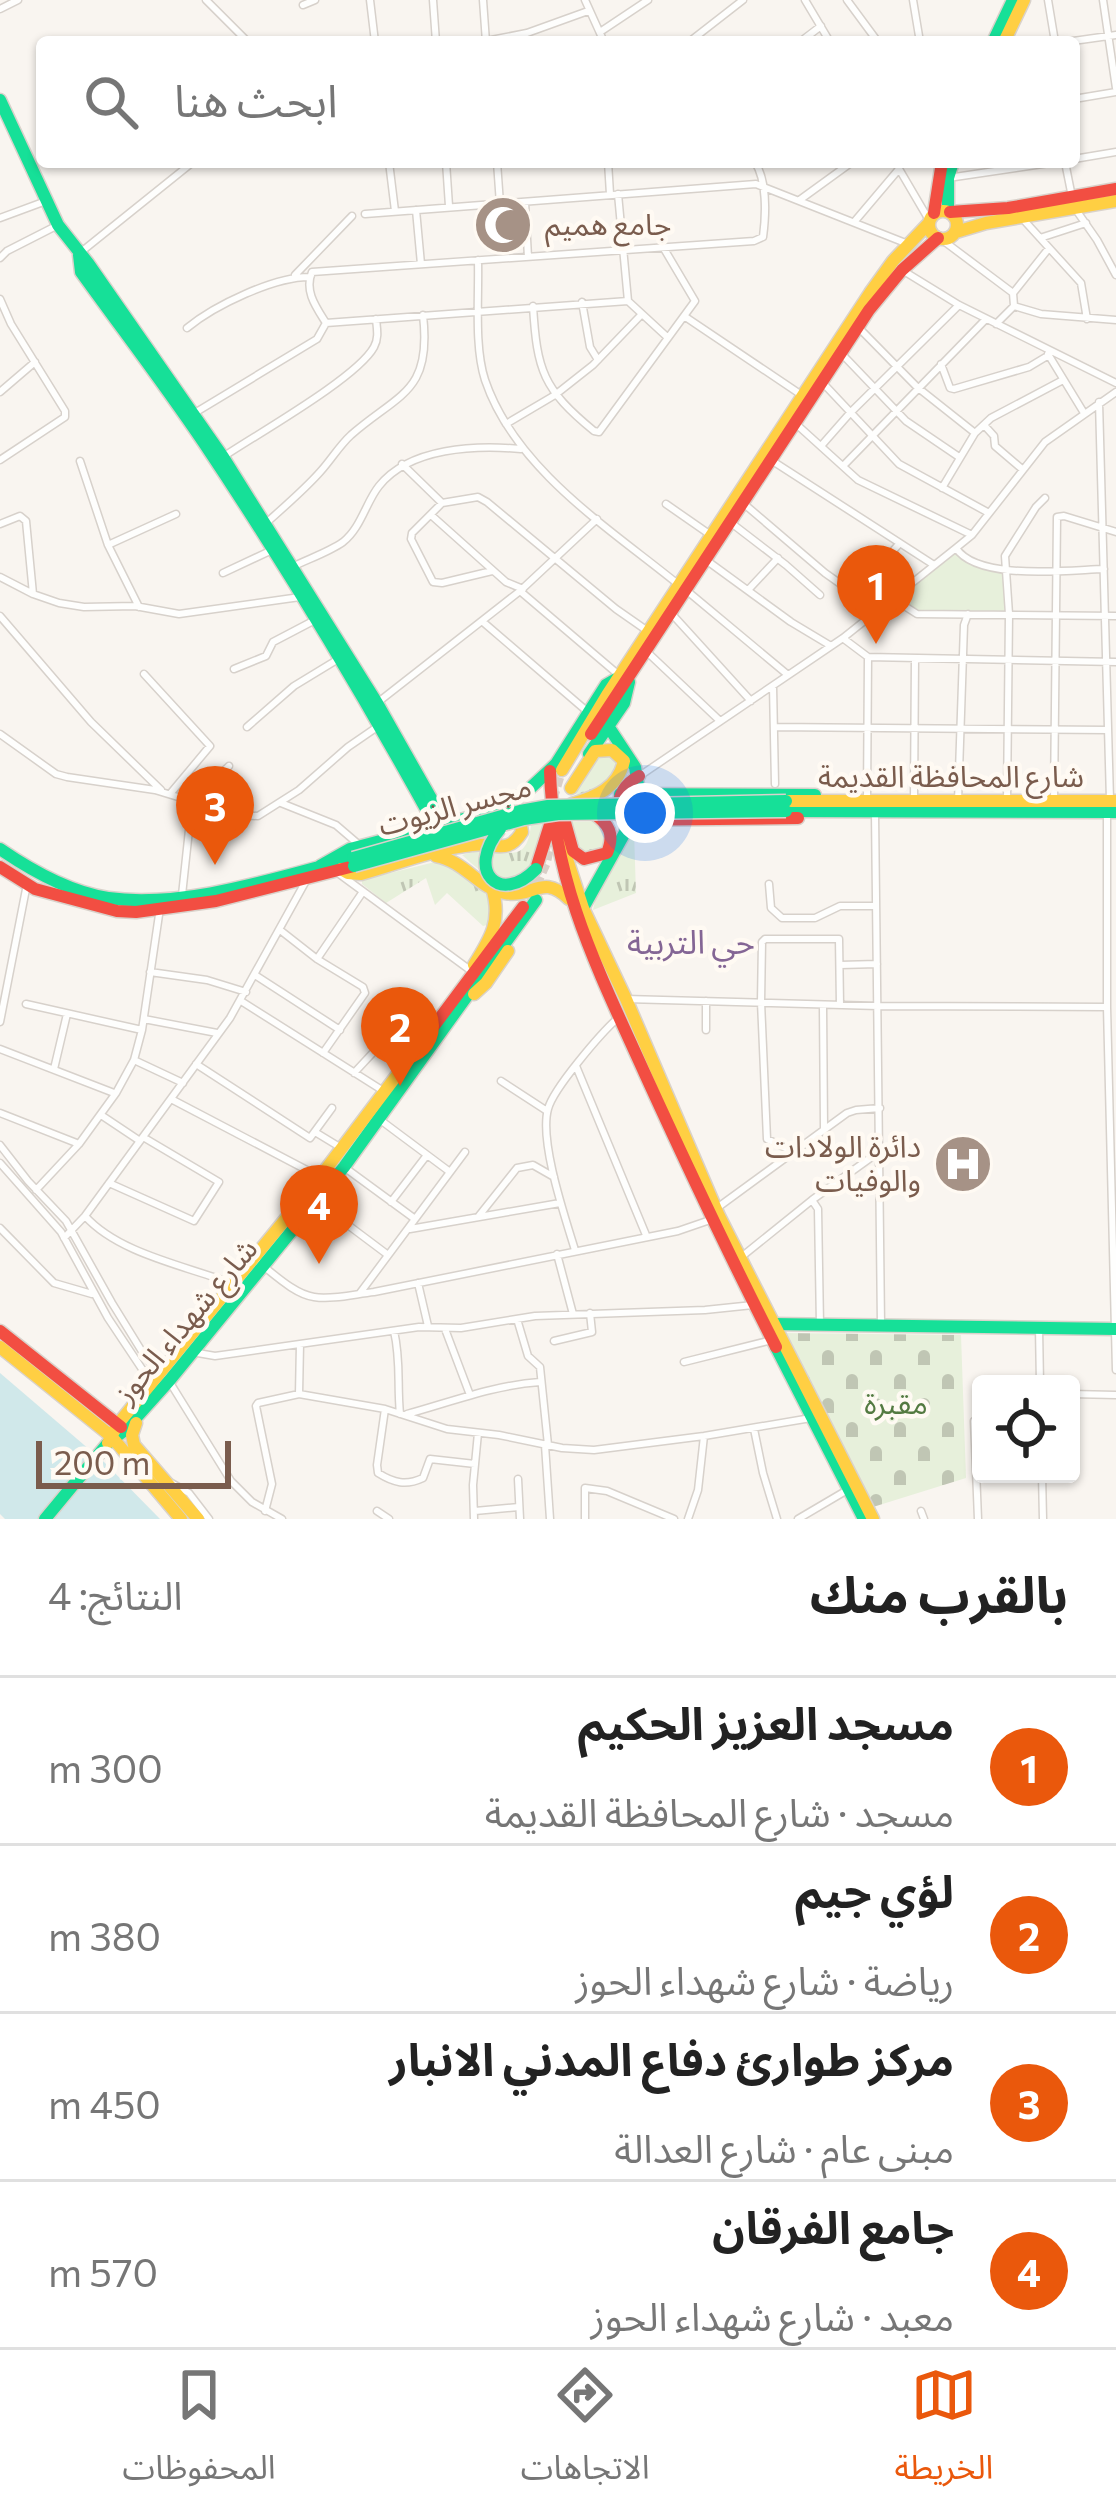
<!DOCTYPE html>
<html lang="ar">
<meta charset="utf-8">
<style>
:root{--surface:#fff;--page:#f6f6f6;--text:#222;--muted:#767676;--line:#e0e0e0;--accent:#ea580c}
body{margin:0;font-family:Commissioner,"Noto Sans Arabic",sans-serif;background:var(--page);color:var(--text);direction:rtl}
.controls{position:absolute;right:36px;bottom:36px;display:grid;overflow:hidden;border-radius:12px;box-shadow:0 3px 9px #0004}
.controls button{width:108px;height:108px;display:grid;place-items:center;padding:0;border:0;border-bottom:3px solid var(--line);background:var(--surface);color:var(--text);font:60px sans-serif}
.scale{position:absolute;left:36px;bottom:30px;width:195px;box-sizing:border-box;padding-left:12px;border:6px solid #7a5c4d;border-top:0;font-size:33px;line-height:42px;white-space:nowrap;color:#7a5c4d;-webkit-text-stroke:9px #fffaf3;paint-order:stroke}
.you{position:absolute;left:645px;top:813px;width:42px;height:42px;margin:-30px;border:9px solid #fff;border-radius:50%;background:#1a73e8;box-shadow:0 0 0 18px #1a73e833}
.badge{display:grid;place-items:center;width:78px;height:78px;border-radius:50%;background:var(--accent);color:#fff;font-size:39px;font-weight:700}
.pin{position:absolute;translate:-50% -99px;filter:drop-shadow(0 3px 6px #0008)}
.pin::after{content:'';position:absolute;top:63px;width:42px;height:36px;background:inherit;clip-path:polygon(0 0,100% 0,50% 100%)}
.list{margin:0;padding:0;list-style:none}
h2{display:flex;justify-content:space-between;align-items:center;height:156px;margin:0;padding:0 48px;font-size:51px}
h2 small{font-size:39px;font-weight:400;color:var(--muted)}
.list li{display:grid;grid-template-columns:78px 1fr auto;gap:36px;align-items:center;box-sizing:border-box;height:168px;padding:0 48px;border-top:3px solid var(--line)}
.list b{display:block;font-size:45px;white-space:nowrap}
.list p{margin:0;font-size:39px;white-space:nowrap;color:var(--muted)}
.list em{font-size:39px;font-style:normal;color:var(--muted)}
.icon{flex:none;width:66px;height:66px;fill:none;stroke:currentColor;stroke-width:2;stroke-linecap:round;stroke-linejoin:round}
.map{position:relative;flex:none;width:1116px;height:1519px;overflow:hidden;direction:ltr}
.search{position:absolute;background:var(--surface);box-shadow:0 3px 9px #0004;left:36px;right:36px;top:36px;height:132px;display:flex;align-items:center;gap:30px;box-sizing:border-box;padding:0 42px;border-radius:12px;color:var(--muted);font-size:45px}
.sheet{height:828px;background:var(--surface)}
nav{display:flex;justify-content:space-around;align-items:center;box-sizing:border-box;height:168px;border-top:3px solid var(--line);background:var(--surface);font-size:33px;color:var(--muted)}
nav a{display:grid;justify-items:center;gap:6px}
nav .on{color:var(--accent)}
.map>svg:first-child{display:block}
</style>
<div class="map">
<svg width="1116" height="1519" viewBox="0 0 1116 1519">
<defs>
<pattern id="grass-tufts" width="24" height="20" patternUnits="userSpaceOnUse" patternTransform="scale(3)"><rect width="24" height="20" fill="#e7f0db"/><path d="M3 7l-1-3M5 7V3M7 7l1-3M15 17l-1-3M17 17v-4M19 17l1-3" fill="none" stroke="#c0c6b4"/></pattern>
<pattern id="cemetery-stones" width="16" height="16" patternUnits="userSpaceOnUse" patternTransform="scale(3)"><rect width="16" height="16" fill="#e7f0db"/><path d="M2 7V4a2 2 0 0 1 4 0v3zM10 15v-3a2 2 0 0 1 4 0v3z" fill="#c0c6b4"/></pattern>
</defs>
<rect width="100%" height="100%" fill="#f9f5f0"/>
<path fill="url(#grass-tufts)" d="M608,752l12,10 -4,15 -26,18 -18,-1c9,-16 16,-39 36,-42z
M597,821l8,4 4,11c-6,17 -16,22 -33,15l-7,-29z
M543,822l-5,34 -10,22c-35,6 -41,-1 -66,-23 4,-1 17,-5 21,-5 25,1 44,14 48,-25z
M634,832l2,61 -43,17 2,-9 36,-68z
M435,862c18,1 50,24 56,41 3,9 2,13 1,21l-9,2 -36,-33 -12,12 -9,-27 -40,25 -24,-19v-4z"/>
<path fill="url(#cemetery-stones)" d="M782,1333l179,2 5,143 -93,29z"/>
<path fill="#e7f0db" d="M955,552l17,11 32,6 5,45 -96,-2 -21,-14z"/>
<path fill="#d0e8ea" d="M0,1373l104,89 56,57h-155l-5,-5z"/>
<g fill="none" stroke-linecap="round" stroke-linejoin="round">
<path stroke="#d9cfc7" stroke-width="9" stroke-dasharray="9 4.5" stroke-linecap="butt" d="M553,799l9,-29
M531,897l15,-33 7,-30"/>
<defs>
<path id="street" d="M206,0l42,42
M370,0l5,42
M433,0l3,42
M483,0l3,42
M585,0l19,42
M805,0l25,42
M847,0l31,42
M913,0l7,42
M1048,0l7,42
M1103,0l13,88
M303,5l12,-5
M0,9l18,-9
M600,32l48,-32
M486,41l41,-8 61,-22
M689,42l54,-42
M800,42l21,-16
M1066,42l50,-7
M1074,99l42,-7
M1074,159l42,-7
M362,162l26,1
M389,162l6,49
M446,162l3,44
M497,162l3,42
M608,162l2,32
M895,162l34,58
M1065,162l7,35
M948,178l108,-16
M618,194l10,107 38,35
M801,199l51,-37
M525,202l3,55
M1074,207l23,33 19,35
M416,210l5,54
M365,214l391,-30 152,60
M1021,217l60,66 6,36
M0,218l46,-17
M855,221l44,-52
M1040,238l46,-15
M941,239l72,54 1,13 27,8 75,6
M81,252l112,-90
M0,258l7,-7 51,-26
M478,260c1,37 -4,86 7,120 30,89 124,148 194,205
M902,270l57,35 157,78
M295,275l57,-59
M1014,292l35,-44
M0,299l11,25 54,87v6l-65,43
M582,302l8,45 8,13
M533,306c4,65 10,83 61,125l5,1 96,-131 -32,-54
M684,316l119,80
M326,323c-10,-16 -22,-32 -14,-51l442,-31 9,-4c3,-23 4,-56 -8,-75
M326,323l302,-22
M996,324l18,-18
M858,327l59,60 58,46
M187,328c28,-23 87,-51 122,-51
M841,353l65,68 53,36
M1048,354l36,59
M941,364l9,24 4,1 75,-22 20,-12
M822,382l77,82 90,49
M0,392l35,-30
M1099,402l11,398
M193,414l124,-75 9,-16
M795,423l63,57 114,55
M506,424l49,-29 38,-30 49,-51
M984,425l10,11 1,10 27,23
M821,446l29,-33 109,-108
M223,457c34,-23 134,-79 151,-110 5,-9 3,-18 2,-28
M771,460l163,105
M80,461l28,84 31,62
M402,464l40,39 36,-6 9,5 129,107 33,23
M844,465l142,-146
M942,488l33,-55 16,-15 72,-38
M442,503l-30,30 -1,6 22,43 9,1 50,-12
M743,503l82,70 51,36
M666,504l46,32
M431,515l75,67 17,7
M730,522l56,43 34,30
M0,524l20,-8 6,5 7,73
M265,524c19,-17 39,-34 55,-52 11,-12 19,-26 31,-37 48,-42 81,-42 72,-120
M108,545l68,-31
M956,548c21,33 112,22 148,21
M706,560l85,62 40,24
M292,567c16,-8 37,-15 51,-25 18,-14 23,-40 36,-56 31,-39 97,-41 142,-37
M223,573l47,-22
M0,577l33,17 26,9 25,4 51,-1 44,8 121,-17
M749,589l29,-31
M686,590l102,85
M520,591l100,85
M855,594l44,-50
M892,598l25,16 199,2
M671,613l80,88
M0,616l91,106 70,68
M483,622l106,91
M844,639l24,18 248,5
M646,651l73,69
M234,669l32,-13 7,-14 42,-22
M144,674l66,72 -40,48
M773,686l2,98
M377,703l143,-112 77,-72
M247,727l47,-41 46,-28
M774,727l334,3
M0,734l56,40 11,3 88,13 82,25 21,1 41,-26 49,-43 32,-22
M641,775l202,-137 113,-90 16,-13 73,-93 71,-50
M914,799l1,-141
M867,801l1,-144
M958,801l6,-176 4,-11
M1007,801l2,-187 -4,-58 31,-49 9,-9
M1054,801l3,-284 7,-1 52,16
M281,803l55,22 21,18
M875,813l6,512
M1107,813v194l9,363
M338,873l132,97
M769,884l2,24 11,10h33l25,-12h36
M182,895l10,-93 37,-36
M280,930l37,29 46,28 2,6 -42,60
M317,959l45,-66
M840,965l37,-1
M150,972l57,8 39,12
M255,975l85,55
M626,999l252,7 229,1
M241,1001l144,91
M26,1004l116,26
M823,1006l1,122
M144,1019l73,14
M0,1022l27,-138
M706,1030v-29
M0,1049l114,44
M134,1060l49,23
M196,1064l114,74 22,-30
M576,1066l70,169
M54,1069l13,-55
M354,1073l27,-29
M501,1081l46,30
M171,1099l149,78
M0,1113l79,31
M101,1115l39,26
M379,1119l71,53
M315,1132l28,17
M0,1145l28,36 38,40 46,82 34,55 15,16
M796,1153l-29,-14 -6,-137 1,-60 3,-3h74l1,66
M0,1163l61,69 47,86 42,63
M344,1167l71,52
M109,1183l85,38 25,-39 -76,-45
M36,1190l43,-46 37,-51 18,-33 8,-30 18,-122
M812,1200l6,9 2,116
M316,1201l72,54
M391,1202l36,-47
M717,1208l130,-95 9,-3 24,-2
M85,1216c34,38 102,50 148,68
M478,1217l39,-49 16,-3 21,12
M0,1228l54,55 38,11
M410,1229l150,-26
M64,1238l21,-22 145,-198 77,-139
M575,1250c-10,-33 -36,-109 -27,-141 5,-20 53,-76 70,-91
M557,1254l16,60
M740,1258l72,-58 68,-49
M254,1259c17,12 39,35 60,38 18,3 41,-3 60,-5l304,-61 32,-11
M418,1283l10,43
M360,1293l105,-141
M517,1319l11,37 12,11 8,78
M1039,1328l1,56
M445,1329l25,66
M394,1331c7,30 3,53 6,83
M554,1341l38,-9 -2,-19
M192,1352l23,4 204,-29 42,1 74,-12 170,-6 48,-5
M684,1362l88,-22
M169,1381l62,100 21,21 30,17
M299,1394l1,-50
M1071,1394l45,1
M385,1409l-8,56 1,8c16,10 28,13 45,5l7,-19 45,5
M407,1414c44,-12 87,-29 133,-32
M754,1429l9,44 14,46
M545,1445l5,74
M1042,1474l1,45
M518,1479l2,40
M168,1481l21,12 20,26
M265,1511l7,-27 -16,-78 2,-3 41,-9 86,15 62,20 52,6 63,13 32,2 110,-14 107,-18
M377,1511l12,8
M475,1511l44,-4
M921,1511l3,8
M474,1519l-1,-34 5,-52
M585,1519v-31l22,3 67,28
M688,1519l10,-29 6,-54
M798,1519l51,-30
M978,1519l-4,-98 7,-2"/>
<path id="fast" d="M993,42l20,-42
M0,100l58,125 30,38 135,194 154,246 68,120
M948,211v-33l5,-16
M79,255l2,17c41,57 84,113 123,171 83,124 160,253 232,384
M608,726l27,41 5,30
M589,754l35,-51 5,-21
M620,794l195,1
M786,811l330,1
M0,849c32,22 69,43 108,49 77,11 171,-21 245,-40
M320,866l30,-17 125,-33 49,-22 32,-30 50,-79 12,-7
M583,908l50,-90
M772,1324l344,5
M776,1347l88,172
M45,1519l63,-76 17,-13 44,-49 175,-214 192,-267"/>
<path id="slow" d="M1004,42l20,-42
M929 225a14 14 0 1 1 28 0a14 14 0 1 1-28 0Z
M956,232l30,-9 130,-22
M562,770l45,-75 263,-402 23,-32 35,-37
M571,788l24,-37 17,-1 12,11c-6,27 -28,36 -52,43
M786,801h330
M562,825l4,31 17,52 43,91 93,217 154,303
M436,856c29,5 43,33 69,37 29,5 37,-20 64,6
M341,869l7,4 13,1c36,-10 73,-25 111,-29 23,-3 35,11 50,-13l-3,-17
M474,965c17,-27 28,-45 18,-77
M474,994l12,-11 22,-32
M0,1347l111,89 70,83
M136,1423l-4,12 2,10 64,74
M108,1443l10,-19 202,-247 96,-127"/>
<path id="jam" d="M950,212l58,-4 108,-19
M934,213l8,-51
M591,734l278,-424 33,-40 36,-32
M550,771c3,113 50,203 95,303 42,92 85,183 131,273
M639,776c-15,8 -20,19 -22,35l7,9 174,-2
M563,815l10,36 11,8 23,-6c8,-19 2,-29 -14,-40
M0,867l35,22 82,22 19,1 80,-11 138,-35
M536,869l17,-54
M416,1050l107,-143
M0,1331l121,96"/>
</defs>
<use href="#street" stroke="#d7d1cb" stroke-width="9"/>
<use href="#fast" stroke="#d9d2cb" stroke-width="15"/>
<use href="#slow" stroke="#d9d2cb" stroke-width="15"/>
<use href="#jam" stroke="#d9d2cb" stroke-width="15"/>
<use href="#street" stroke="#fefefd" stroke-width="6"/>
<use href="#fast" stroke="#16e098" stroke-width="12"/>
<use href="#slow" stroke="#ffcf43" stroke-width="12"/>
<use href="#jam" stroke="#f24e42" stroke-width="12"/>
<defs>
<path id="fast-bridge" d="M500,829c-35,42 0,77 36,40
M353,858l167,-47 28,-5 238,-5
M354,866l170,-47 34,-5 228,-3"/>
</defs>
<use href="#fast-bridge" stroke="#dad1cc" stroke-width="15" stroke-linecap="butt"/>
<use href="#fast-bridge" stroke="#16e098" stroke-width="12"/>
</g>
<defs>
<symbol id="mosque-disc" viewBox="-11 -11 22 22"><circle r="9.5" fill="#a69286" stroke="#fffaf3"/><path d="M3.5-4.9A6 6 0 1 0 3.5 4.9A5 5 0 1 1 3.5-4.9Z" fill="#fff"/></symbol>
<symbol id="hospital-disc" viewBox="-11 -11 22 22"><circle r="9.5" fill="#a69286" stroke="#fffaf3"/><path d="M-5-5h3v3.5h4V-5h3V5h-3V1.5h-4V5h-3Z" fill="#fff"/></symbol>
</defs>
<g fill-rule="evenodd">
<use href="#mosque-disc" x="470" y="192" width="66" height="66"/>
<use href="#hospital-disc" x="930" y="1131" width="66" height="66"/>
</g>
<g text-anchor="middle" stroke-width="9" stroke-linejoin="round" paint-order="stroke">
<g font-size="30" fill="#7a5c4d" stroke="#fffaf3" text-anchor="start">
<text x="545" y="235">جامع هميم</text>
<text x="921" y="1157" text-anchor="end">دائرة الولادات<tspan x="921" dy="34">والوفيات</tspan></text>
</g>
<g font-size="30" fill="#7a5c4d" stroke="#fffaf3">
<text x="951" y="787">شارع المحافظة القديمة</text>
<text transform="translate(455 806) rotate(-15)" y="10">مجسر الزيوت</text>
<text transform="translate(186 1321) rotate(-50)" y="10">شارع شهداء الحوز</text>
</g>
<g font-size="30" fill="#537a41" stroke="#fffaf3">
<text x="896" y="1414">مقبرة</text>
</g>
<g font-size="33" fill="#846695" stroke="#fffaf3">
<text x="691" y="954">حي التربية</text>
</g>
</g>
</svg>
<div class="controls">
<button><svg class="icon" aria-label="locate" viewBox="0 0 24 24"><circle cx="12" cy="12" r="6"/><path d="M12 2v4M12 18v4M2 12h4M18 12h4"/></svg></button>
</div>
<div class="scale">200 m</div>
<div class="you"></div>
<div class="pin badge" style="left:876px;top:644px">1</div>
<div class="pin badge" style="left:400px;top:1086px">2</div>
<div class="pin badge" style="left:215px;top:865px">3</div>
<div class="pin badge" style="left:319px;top:1264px">4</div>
<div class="search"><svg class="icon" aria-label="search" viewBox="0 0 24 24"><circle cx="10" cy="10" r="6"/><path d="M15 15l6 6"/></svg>ابحث هنا</div>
</div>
<section class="sheet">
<h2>بالقرب منك<small>النتائج: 4</small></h2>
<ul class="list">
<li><span class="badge">1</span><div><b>مسجد العزيز الحكيم</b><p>مسجد · شارع المحافظة القديمة</p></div><em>300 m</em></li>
<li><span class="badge">2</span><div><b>لؤي جيم</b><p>رياضة · شارع شهداء الحوز</p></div><em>380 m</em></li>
<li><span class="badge">3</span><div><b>مركز طوارئ دفاع المدني الانبار</b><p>مبنى عام · شارع العدالة</p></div><em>450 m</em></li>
<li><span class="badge">4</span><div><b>جامع الفرقان</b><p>معبد · شارع شهداء الحوز</p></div><em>570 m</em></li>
</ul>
</section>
<nav>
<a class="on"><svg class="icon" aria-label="map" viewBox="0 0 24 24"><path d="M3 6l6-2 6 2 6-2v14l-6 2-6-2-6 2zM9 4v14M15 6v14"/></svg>الخريطة</a>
<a><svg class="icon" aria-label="directions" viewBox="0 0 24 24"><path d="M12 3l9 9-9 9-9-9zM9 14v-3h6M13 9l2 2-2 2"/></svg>الاتجاهات</a>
<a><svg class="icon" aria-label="saved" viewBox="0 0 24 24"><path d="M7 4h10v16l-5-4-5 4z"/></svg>المحفوظات</a>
</nav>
